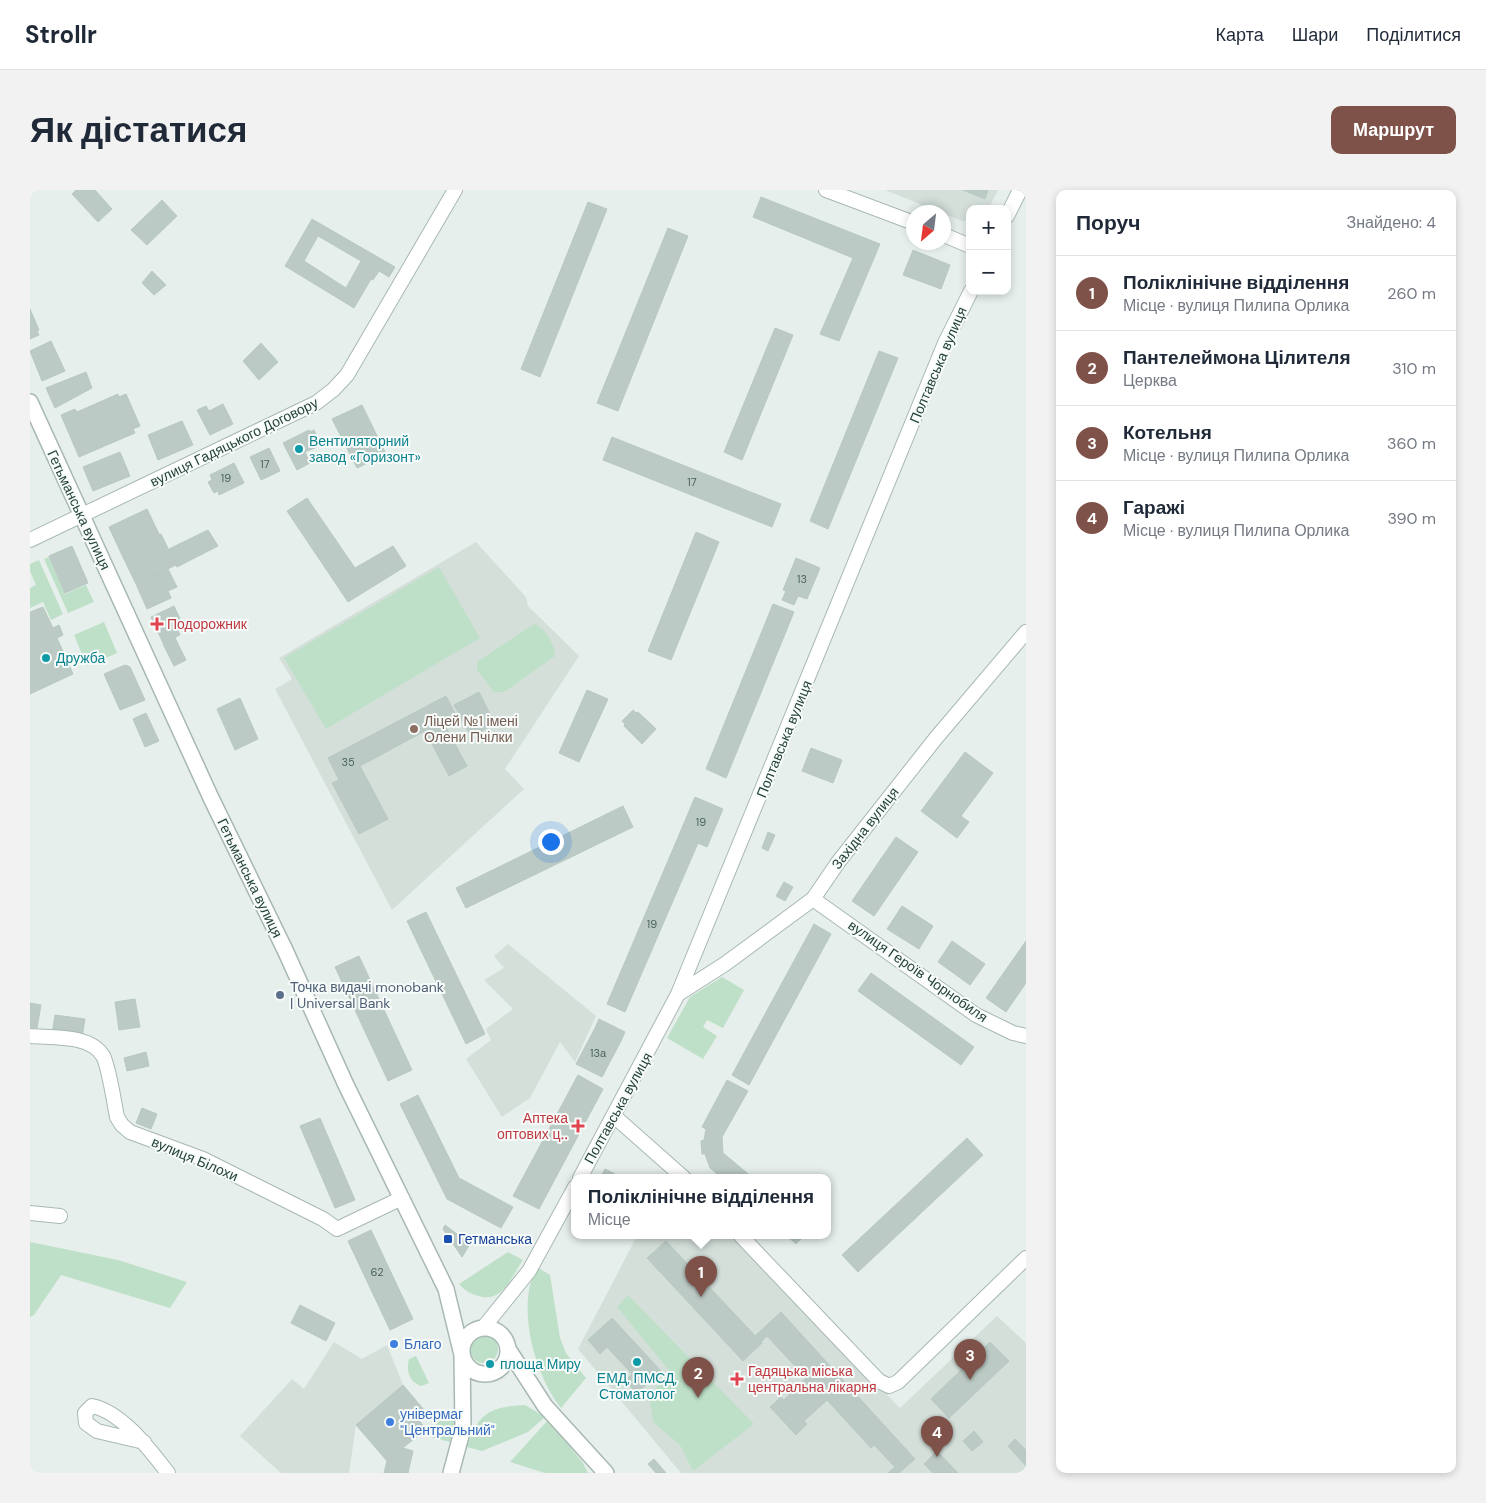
<!DOCTYPE html>
<html lang="uk">
<meta charset="utf-8">
<style>
:root{--surface:#fff;--page:#f2f2f3;--text:#1f2937;--muted:#747a83;--line:#e0e1e3;--accent:#7f5249}
body{margin:0;font-family:"DM Sans",sans-serif;background:var(--page);color:var(--text)}
.controls{position:absolute;right:15px;top:15px;display:grid;overflow:hidden;border-radius:10px;box-shadow:0 2px 8px #0003}
.controls button{width:45px;height:45px;display:grid;place-items:center;padding:0;border:0;border-bottom:1px solid var(--line);background:var(--surface);color:var(--text);font:25px sans-serif}
.compass{position:absolute;left:876px;top:15px;width:45px;height:45px;border-radius:50%;background:var(--surface);box-shadow:0 2px 8px #0003;rotate:208deg}
.you{position:absolute;left:520px;top:651px;width:18px;height:18px;margin:-12px;border:4px solid #fff;border-radius:50%;background:#1a73e8;box-shadow:0 0 0 8px #1a73e833}
.badge{display:grid;place-items:center;width:32px;height:32px;border-radius:50%;background:var(--accent);color:#fff;font-size:16px;font-weight:700}
.pin{position:absolute;translate:-50% -41px;filter:drop-shadow(0 1px 2px #0008)}
.pin::after{content:'';position:absolute;top:26px;width:18px;height:15px;background:inherit;clip-path:polygon(0 0,100% 0,50% 100%)}
.popup{position:absolute;left:541px;top:984px;width:260px;height:65px;box-sizing:border-box;display:grid;place-content:center;border-radius:10px;background:var(--surface);filter:drop-shadow(0 1px 4px #0005);font-size:16px;white-space:nowrap;color:var(--muted)}
.popup b{font-size:19px;color:var(--text)}
.popup::after{content:'';position:absolute;left:50%;top:100%;margin-left:-10px;border:10px solid transparent;border-top-color:var(--surface)}
.list{margin:0;padding:0;list-style:none}
h2{display:flex;justify-content:space-between;align-items:center;height:65px;margin:0;padding:0 20px;font-size:21px}
h2 small{font-size:16px;font-weight:400;color:var(--muted)}
.list li{display:grid;grid-template-columns:32px 1fr auto;gap:15px;align-items:center;box-sizing:border-box;height:75px;padding:0 20px;border-top:1px solid var(--line)}
.list b{display:block;font-size:19px;white-space:nowrap}
.list p{margin:0;font-size:16px;white-space:nowrap;color:var(--muted)}
.list em{font-size:16px;font-style:normal;color:var(--muted)}
.map{position:relative;flex:none;width:996px;height:1283px;overflow:hidden;border-radius:10px}
header{display:flex;align-items:center;gap:30px;box-sizing:border-box;height:70px;padding:0 25px;background:var(--surface);border-bottom:1px solid var(--line)}
header strong{font-size:24px}
nav{display:flex;gap:28px;margin-inline-start:auto;font-size:18px}
.intro{display:flex;align-items:center;justify-content:space-between;box-sizing:border-box;height:120px;padding:0 30px}
h1{margin:0;font-size:35px}
.button{padding:12px 22px;border-radius:10px;background:var(--accent);color:#fff;font-size:18px;font-weight:700}
main{display:flex;gap:30px;padding:0 30px}
aside{flex:1;background:var(--surface);border-radius:10px;box-shadow:0 2px 8px #0003}
.map>svg:first-child{display:block}
</style>
<header>
<strong>Strollr</strong>
<nav><a>Карта</a><a>Шари</a><a>Поділитися</a></nav>
</header>
<div class="intro"><h1>Як дістатися</h1><a class="button">Маршрут</a></div>
<main>
<div class="map">
<svg width="996" height="1283" viewBox="0 0 996 1283">
<rect width="100%" height="100%" fill="#e6efeb"/>
<path fill="#d4dfda" d="M855,0h113l-8,16 -4,3h-16v11l-8,1z
M446,352l50,55 2,9 51,50 -74,113 19,20 -132,121 -117,-221 17,-10 -13,-21z
M478,754l88,72 -21,46 -15,-20 -30,56 -28,19 -36,-58 25,-19 -5,-11 27,-20 -29,-29 20,-12 -10,-12z
M607,1046h97l166,172 97,-92 29,27v130h-345l-103,-124z
M304,1152l28,17 25,-14 16,40 -47,40 -7,48h-68l-41,-37 52,-57 12,10z"/>
<path fill="#bfe0c8" d="M19,367l16,37 21,-9 8,17 -26,11 -24,-54z
M9,370l24,54 -12,6 -8,-18 -13,6v-20l6,-3 -6,-14v-7z
M409,377l41,71 -154,91 -42,-71z
M74,432l13,31 -30,13 -13,-31z
M504,434c10,2 22,23 21,32l-51,36h-10l-17,-22v-8z
M692,787l22,13 -21,38 -16,-8 -4,7 14,9 -14,23 -36,-21 23,-41z
M0,1052l88,18 69,22 -17,26 -109,-33 -27,40 -4,2z
M478,1062l15,8c-11,15 -20,44 -44,36 -8,-2 -14,-5 -20,-12z
M507,1077l13,8 10,63 6,15 20,25 -25,30c-26,-32 -46,-103 -24,-141z
M598,1105l126,129 -61,47 -13,-26 -27,-23 -4,-27 22,-22 -54,-66z
M440 1159a14 14 0 1 1 28 0a14 14 0 1 1-28 0Z
M386,1166l13,27 -8,3c-12,-5 -15,-14 -12,-27z
M495,1215l20,12 -17,15 -46,19 -15,-4c11,-34 23,-40 58,-42z
M428,1222l-8,30 -19,-5c3,-14 12,-23 27,-25z
M518,1230l35,43 5,10h-43l-35,-11z"/>
<path fill="#bbcac4" stroke="#b8c9c2" fill-rule="evenodd" d="M46,0h19l17,19 -14,13 -26,-28z
M933,0h25l-3,9z
M731,7l119,47 -41,97 -19,-7 33,-76 -100,-41z
M132,10l15,16 -30,29 -16,-15z
M558,12l19,7 -67,168 -19,-8z
M282,29l83,48 -6,10 -10,-6 -6,9 -2,-1 -17,29 -69,-42zM288,46l43,25 -15,27 -42,-27z
M638,38l20,8 -70,175 -21,-8z
M883,60l37,15 -9,24 -38,-14z
M122,81l14,14 -12,10 -12,-12z
M0,119l9,21 -2,1 2,4 -9,4z
M745,138l18,7 -51,125 -18,-8z
M21,151l14,30 -23,10 -12,-30z
M231,153l17,19 -19,18 -16,-19z
M849,161l19,7 -70,171 -18,-8z
M56,182l6,16 -37,20 -9,-20z
M88,204l1,3 7,-3 14,32 -7,3 2,4 -56,24 -18,-42 14,-6 2,3z
M193,214l10,20 -23,11 -13,-25 9,-4 3,5z
M332,215l24,49 -29,14 -25,-49z
M152,231l11,24 -35,15 -10,-25z
M279,240l1,2 4,-2 5,10 -4,2 2,5 -12,5 5,11 -13,7 -14,-27z
M582,247l169,67 -9,23 -169,-67z
M239,258l11,23 -19,9 -11,-23z
M90,262l10,24 -37,15 -10,-24z
M204,273l10,20 -25,12 -1,-4 -4,2 -6,-11 4,-2 -2,-5z
M277,308l48,70 38,-22 13,20 -58,36 -61,-91z
M117,319l12,25 -38,19 -12,-26z
M178,340l10,16 -41,21 -8,-18z
M666,342l23,10 -48,118 -23,-9z
M131,344l15,31 -40,19 -15,-31z
M42,356l16,37 -23,10 -16,-37z
M766,368l24,10 -13,31 -9,-3 -4,9 -12,-5 4,-9 -3,-1z
M138,379l9,18 -9,4 3,7 -24,11 -11,-25z
M743,414l21,8 -68,166 -20,-9z
M144,416l7,15 -6,3 5,11 -17,8 -12,-26z
M13,417l10,21 6,-3 4,10 -6,3 16,36 -43,20v-82z
M145,448l11,22 -12,6 -11,-22z
M95,475l5,2 15,33 -25,10 -16,-36z
M557,500l21,9 -29,63 -20,-9z
M449,502l16,32 -24,12 -9,-16 -5,2 -2,-5 4,-3 -5,-9z
M416,506l10,19 -13,7 24,44 -18,10 -24,-45 -65,35 28,53 -29,15 -27,-51 7,-3 -11,-22z
M210,508l18,41 -23,11 -18,-41z
M603,520l3,3 2,-1 18,17 -14,15 -18,-18 1,-2 -3,-3z
M116,523l13,28 -14,6 -12,-28z
M781,558l31,12 -9,23 -31,-12z
M935,562l28,21 -32,43 8,6 -12,16 -36,-27z
M665,607l28,12 -16,38 -28,-12z
M593,616l10,21 -167,81 -10,-20z
M738,642l7,3 -7,16 -6,-3z
M649,645l19,8 -73,169 -18,-8z
M866,647l22,15 -44,64 -22,-15z
M754,692l9,5 -8,14 -9,-5z
M872,716l31,20 -14,23 -32,-20z
M396,722l59,122 -19,10 -59,-123z
M784,734l17,10 -82,151 -17,-10z
M922,751l33,23 -15,21 -32,-23z
M996,751v42l-20,29 -20,-14z
M329,766l53,114 -24,11 -53,-114z
M841,783l103,74 -13,18 -103,-74z
M105,809l5,28 -21,3 -4,-28z
M0,813l11,2 -4,23 -7,-1z
M25,825l30,4 -3,19 -30,-4z
M569,829l26,13 -4,9 -26,-13z
M565,838l26,13 -19,36 -26,-13z
M116,862l3,14 -22,5 -3,-13z
M548,885l25,14 -64,120 -26,-13z
M697,890l21,11 -26,46 1,16 30,25h-31l-12,-10 -5,-14h-3l-1,-13 3,-1 2,-11 -4,-2z
M388,905l41,83 54,29 -12,21 -54,-29 -47,-95z
M112,918l15,6 -6,15 -15,-6z
M290,928l35,82 -20,8 -35,-82z
M937,948l16,17 -125,117 -16,-17z
M575,979l10,5 -3,4h-12z
M415,1035l25,19 -8,13 -19,-28z
M341,1040l42,89 -23,11 -42,-89z
M757,1046h17l-8,8z
M636,1051l96,102 -19,18 -96,-103z
M270,1115l35,18 -9,18 -35,-18z
M751,1122l134,147 -16,14h-11l7,-6 -21,-22 -3,3 -44,-48 -23,21 3,3 -11,11 -26,-28 11,-10 3,3 22,-22 -39,-42 -6,6 -6,-6z
M582,1128l49,53 -24,22 -12,-12 7,-7 -25,-27 -7,7 -12,-14z
M960,1152l19,19 -60,57 -18,-19z
M373,1195l22,26 -8,7 9,11 -39,32 -31,-36z
M944,1241l9,11 -11,9 -9,-10z
M985,1249l11,11v16l-18,-20z
M373,1258l10,3 -5,22h-24l3,-12z
M907,1261l21,22h-25l-9,-9z
M624,1269l12,14h-10l-8,-9z"/>
<g fill="none" stroke-linecap="round" stroke-linejoin="round">
<defs>
<path id="minor" d="M796,0l88,33
M977,26l13,-26
M914,45l26,11
M0,350l286,-137 17,-13 14,-15 108,-185
M783,709l163,116 37,18 13,3
M648,804l47,-30 88,-65 26,-38 97,-123 90,-106
M0,846c21,2 60,-2 73,20 6,11 11,46 14,61l5,8 8,7 73,27 120,60 14,10 65,-31
M584,926l70,62
M550,988l98,-184 267,-651 26,-52
M0,1023l30,3
M711,1046l138,145 10,5 9,-4 128,-124
M453,1138l46,-57 46,-84
M114,1252l-47,-11 -11,-8 -1,-10 7,-7c30,6 58,44 76,67"/>
<path id="tertiary" d="M0,212l181,396 74,152 61,135 100,204 16,66 1,73 -12,45
M432 1161a23 23 0 1 1 46 0a23 23 0 1 1-46 0Z
M478,1159l37,57 61,67"/>
</defs>
<use href="#minor" stroke="#a8b8b2" stroke-width="16"/>
<use href="#tertiary" stroke="#a8b8b2" stroke-width="18"/>
<use href="#minor" stroke="#fff" stroke-width="14"/>
<use href="#tertiary" stroke="#fff" stroke-width="15"/>
</g>
<g fill="#0f9aa8" stroke="#f7fbf9" stroke-width="2">
<circle cx="269" cy="259" r="5"/>
<circle cx="16" cy="468" r="5"/>
<circle cx="607" cy="1172" r="5"/>
<circle cx="460" cy="1174" r="5"/>
</g>
<g fill="#e0444e" stroke="#f7fbf9" stroke-width="2">
<path d="M124.5 426.5h5v5h5v5h-5v5h-5v-5h-5v-5h5z"/>
<path d="M545.5 928.5h5v5h5v5h-5v5h-5v-5h-5v-5h5z"/>
<path d="M704.5 1181.5h5v5h5v5h-5v5h-5v-5h-5v-5h5z"/>
</g>
<circle fill="#8d6e63" stroke="#f7fbf9" stroke-width="2" cx="384" cy="539" r="5"/>
<circle fill="#5c6f8a" stroke="#f7fbf9" stroke-width="2" cx="250" cy="805" r="5"/>
<rect fill="#1a4fb4" stroke="#f7fbf9" stroke-width="2" x="413" y="1044" width="10" height="10" rx="2.5"/>
<g fill="#3f7fe0" stroke="#f7fbf9" stroke-width="2">
<circle cx="364" cy="1154" r="5"/>
<circle cx="360" cy="1232" r="5"/>
</g>
<g text-anchor="middle" stroke-width="4" stroke-linejoin="round" paint-order="stroke">
<g font-size="11" fill="#4a645c">
<text x="235" y="278">17</text>
<text x="196" y="292">19</text>
<text x="662" y="296">17</text>
<text x="772" y="393">13</text>
<text x="318" y="576">35</text>
<text x="671" y="636">19</text>
<text x="622" y="738">19</text>
<text x="568" y="867">13а</text>
<text x="347" y="1086">62</text>
</g>
<g font-size="14" fill="#24423a" stroke="#f7fbf9">
<text transform="translate(908 175) rotate(-67)" y="5">Полтавська вулиця</text>
<text transform="translate(204 252) rotate(-26)" y="5">вулиця Гадяцького Договору</text>
<text transform="translate(49 320) rotate(65)" y="5">Гетьманська вулиця</text>
<text transform="translate(754 549) rotate(-68)" y="5">Полтавська вулиця</text>
<text transform="translate(835 638) rotate(-52)" y="5">Західна вулиця</text>
<text transform="translate(220 688) rotate(64)" y="5">Гетьманська вулиця</text>
<text transform="translate(888 781) rotate(35)" y="5">вулиця Героїв Чорнобиля</text>
<text transform="translate(588 918) rotate(-61)" y="5">Полтавська вулиця</text>
<text transform="translate(165 969) rotate(23)" y="5">вулиця Білохи</text>
</g>
<g font-size="14" fill="#0d838f" stroke="#f7fbf9" text-anchor="start">
<text x="279" y="256">Вентиляторний<tspan x="279" dy="16">завод «Горизонт»</tspan></text>
<text x="26" y="473">Дружба</text>
<text x="470" y="1179">площа Миру</text>
<text x="607" y="1193" text-anchor="middle">ЕМД, ПМСД,<tspan x="607" dy="16">Стоматолог</tspan></text>
</g>
<g font-size="14" fill="#be3a42" stroke="#f7fbf9" text-anchor="start">
<text x="137" y="439">Подорожник</text>
<text x="538" y="933" text-anchor="end">Аптека<tspan x="538" dy="16">оптових ц‥</tspan></text>
<text x="718" y="1186">Гадяцька міська<tspan x="718" dy="16">центральна лікарня</tspan></text>
</g>
<g font-size="14" fill="#785e54" stroke="#f7fbf9" text-anchor="start">
<text x="394" y="536">Ліцей №1 імені<tspan x="394" dy="16">Олени Пчілки</tspan></text>
</g>
<g font-size="14" fill="#4e5e75" stroke="#f7fbf9" text-anchor="start">
<text x="260" y="802">Точка видачі monobank<tspan x="260" dy="16">| Universal Bank</tspan></text>
</g>
<g font-size="14" fill="#164399" stroke="#f7fbf9" text-anchor="start">
<text x="428" y="1054">Гетманська</text>
</g>
<g font-size="14" fill="#366cbe" stroke="#f7fbf9" text-anchor="start">
<text x="374" y="1159">Благо</text>
<text x="370" y="1229">універмаг<tspan x="370" dy="16">"Центральний"</tspan></text>
</g>
</g>
</svg>
<div class="controls">
<button>+</button>
<button>−</button>
</div>
<svg class="compass" viewBox="-18 -18 36 36"><path d="M0-13l5 13h-10z" fill="#e53935"/><path d="M0 13l5-13h-10z" fill="#747a83"/></svg>
<div class="you"></div>
<div class="pin badge" style="left:671px;top:1107px">1</div>
<div class="popup"><b>Поліклінічне відділення</b>Місце</div>
<div class="pin badge" style="left:668px;top:1208px">2</div>
<div class="pin badge" style="left:940px;top:1190px">3</div>
<div class="pin badge" style="left:907px;top:1267px">4</div>
</div>
<aside>
<h2>Поруч<small>Знайдено: 4</small></h2>
<ul class="list">
<li><span class="badge">1</span><div><b>Поліклінічне відділення</b><p>Місце · вулиця Пилипа Орлика</p></div><em>260 m</em></li>
<li><span class="badge">2</span><div><b>Пантелеймона Цілителя</b><p>Церква</p></div><em>310 m</em></li>
<li><span class="badge">3</span><div><b>Котельня</b><p>Місце · вулиця Пилипа Орлика</p></div><em>360 m</em></li>
<li><span class="badge">4</span><div><b>Гаражі</b><p>Місце · вулиця Пилипа Орлика</p></div><em>390 m</em></li>
</ul>
</aside>
</main>
